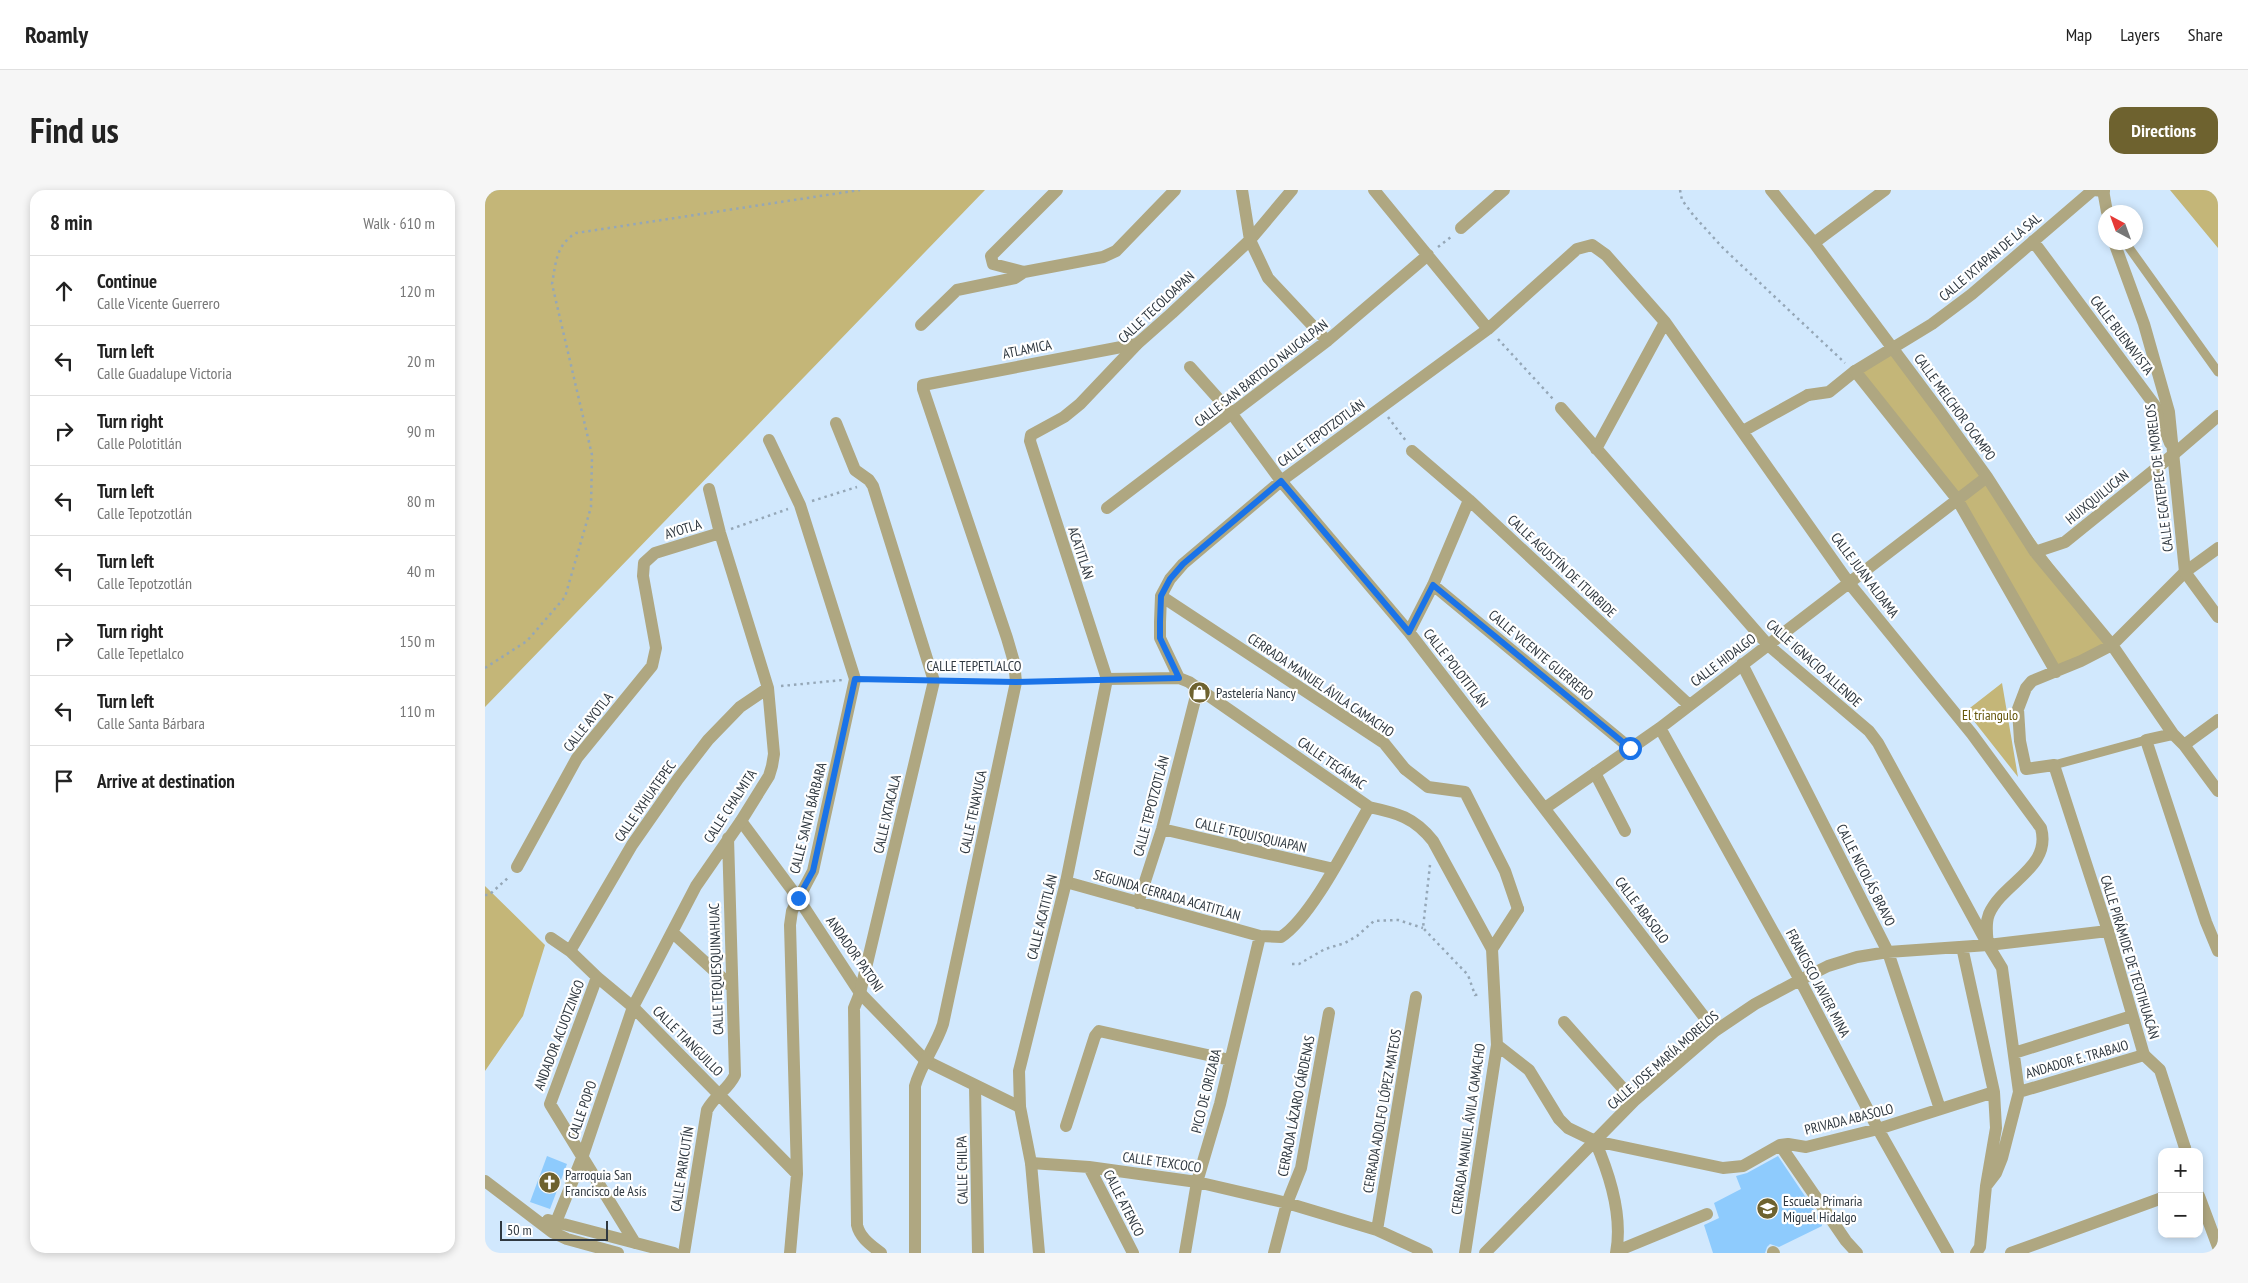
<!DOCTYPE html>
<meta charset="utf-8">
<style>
:root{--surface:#fff;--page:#f6f6f6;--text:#222;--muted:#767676;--line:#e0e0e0;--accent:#6e622f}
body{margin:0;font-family:"PT Sans Narrow",sans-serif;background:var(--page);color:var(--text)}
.controls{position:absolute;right:15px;bottom:15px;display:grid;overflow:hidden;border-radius:10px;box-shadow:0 2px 8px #0003}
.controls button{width:45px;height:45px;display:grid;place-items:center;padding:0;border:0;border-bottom:1px solid var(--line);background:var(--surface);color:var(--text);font:25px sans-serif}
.compass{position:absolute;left:1613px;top:15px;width:45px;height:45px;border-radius:50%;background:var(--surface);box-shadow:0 2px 8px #0003;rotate:319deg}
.scale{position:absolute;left:15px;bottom:12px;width:108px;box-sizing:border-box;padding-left:5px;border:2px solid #2f3840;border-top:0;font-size:14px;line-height:18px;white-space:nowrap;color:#2f3840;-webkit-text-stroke:4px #fff;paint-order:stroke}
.stop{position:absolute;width:15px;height:15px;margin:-11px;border:4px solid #1a73e8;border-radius:50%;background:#fff}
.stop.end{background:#1a73e8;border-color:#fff;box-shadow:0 1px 5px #0008}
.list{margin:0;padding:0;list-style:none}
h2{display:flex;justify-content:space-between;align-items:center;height:65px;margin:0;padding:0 20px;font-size:21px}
h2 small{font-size:16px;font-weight:400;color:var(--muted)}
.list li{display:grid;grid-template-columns:32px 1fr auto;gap:15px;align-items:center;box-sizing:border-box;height:70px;padding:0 20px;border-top:1px solid var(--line)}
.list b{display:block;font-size:19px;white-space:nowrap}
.list p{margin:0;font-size:16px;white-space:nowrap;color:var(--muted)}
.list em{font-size:16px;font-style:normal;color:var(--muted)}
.icon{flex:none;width:28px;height:28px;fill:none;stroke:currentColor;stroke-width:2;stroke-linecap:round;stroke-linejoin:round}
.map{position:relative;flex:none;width:1733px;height:1063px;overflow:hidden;border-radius:15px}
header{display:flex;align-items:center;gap:30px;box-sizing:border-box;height:70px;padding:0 25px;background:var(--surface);border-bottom:1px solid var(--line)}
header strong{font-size:24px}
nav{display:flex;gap:28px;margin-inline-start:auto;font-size:18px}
.intro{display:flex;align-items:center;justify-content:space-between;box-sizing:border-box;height:120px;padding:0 30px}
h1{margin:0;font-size:35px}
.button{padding:12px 22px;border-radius:15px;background:var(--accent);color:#fff;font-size:18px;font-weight:700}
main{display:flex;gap:30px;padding:0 30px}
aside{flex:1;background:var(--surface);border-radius:15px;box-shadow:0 2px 8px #0003}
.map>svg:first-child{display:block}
</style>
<header>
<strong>Roamly</strong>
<nav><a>Map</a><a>Layers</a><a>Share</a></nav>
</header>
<div class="intro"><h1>Find us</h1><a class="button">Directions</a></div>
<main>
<aside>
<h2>8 min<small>Walk · 610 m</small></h2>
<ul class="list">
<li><svg class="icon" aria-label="ahead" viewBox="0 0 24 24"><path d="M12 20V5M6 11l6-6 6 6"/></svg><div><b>Continue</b><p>Calle Vicente Guerrero</p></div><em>120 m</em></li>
<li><svg class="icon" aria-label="left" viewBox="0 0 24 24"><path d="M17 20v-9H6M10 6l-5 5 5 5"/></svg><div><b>Turn left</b><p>Calle Guadalupe Victoria</p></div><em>20 m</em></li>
<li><svg class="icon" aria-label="right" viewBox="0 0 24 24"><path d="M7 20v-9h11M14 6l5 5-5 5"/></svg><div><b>Turn right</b><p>Calle Polotitlán</p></div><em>90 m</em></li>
<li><svg class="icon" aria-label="left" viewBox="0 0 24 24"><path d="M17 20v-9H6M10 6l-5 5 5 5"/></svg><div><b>Turn left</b><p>Calle Tepotzotlán</p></div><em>80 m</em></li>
<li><svg class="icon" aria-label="left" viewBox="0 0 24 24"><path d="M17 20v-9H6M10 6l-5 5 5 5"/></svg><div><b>Turn left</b><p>Calle Tepotzotlán</p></div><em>40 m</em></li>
<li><svg class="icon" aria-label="right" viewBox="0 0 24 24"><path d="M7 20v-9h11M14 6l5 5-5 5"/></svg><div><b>Turn right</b><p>Calle Tepetlalco</p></div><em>150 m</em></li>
<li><svg class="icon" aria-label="left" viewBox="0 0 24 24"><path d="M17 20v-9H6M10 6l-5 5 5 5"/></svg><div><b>Turn left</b><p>Calle Santa Bárbara</p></div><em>110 m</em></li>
<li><svg class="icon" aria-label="arrive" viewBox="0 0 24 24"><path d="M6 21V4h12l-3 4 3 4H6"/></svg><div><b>Arrive at destination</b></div></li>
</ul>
</aside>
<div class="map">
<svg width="1733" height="1063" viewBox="0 0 1733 1063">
<rect width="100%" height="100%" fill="#d1e8fd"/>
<path fill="#c4b678" d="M0,0h500l-500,517z
M1685,0h48v58z
M1408,158l219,297 -56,27 -99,-173 -102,-128z
M1517,493l16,94 -52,-66z
M0,696l60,59 -22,71 -38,55z"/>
<path fill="#8ecbfd" d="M62,966l20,8 -17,45 -20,-7z
M1293,966l43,64 1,6 -43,21 -9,-3 -3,3 -2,6h-52l-9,-28 15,-7 -5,-15 27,-14 -5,-13 11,-3z"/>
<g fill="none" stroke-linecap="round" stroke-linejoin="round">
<path stroke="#95a7b7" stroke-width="2.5" stroke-dasharray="2.5 4" stroke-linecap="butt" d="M1195,0l2,10 12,16 29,32 122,115
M953,57l13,-10
M1013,149l55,60
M903,227l18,24
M327,311l45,-14
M246,339l57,-20
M0,478l42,-27 38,-44 26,-90 1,-52 -40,-171c4,-22 4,-39 24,-51l284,-43
M383,489l52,2
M461,491l57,1
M543,491l65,-2
M296,496l62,-6
M945,675l-7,63 45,47 7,20 6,-1
M0,705h4l21,-19
M807,774h7l26,-15 20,-6 12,-7 17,-15 24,-1 25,8"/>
<path stroke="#afa781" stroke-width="9" d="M1640,52l93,130
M1569,575l92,-25"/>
<path stroke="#afa781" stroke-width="12" d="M1323,205l21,-3 26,-21
M920,579l23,18 37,5 40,79 13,38
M1110,583l30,58
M256,631l57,77 62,95 66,68 94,46
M1659,865l16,15 25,78"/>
<path stroke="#afa781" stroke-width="12" d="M572,0l-66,66 2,8 31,8 79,-15 13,-6 59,-61
M807,0l-42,50 18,38 59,63
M889,0l114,139
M1286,0l43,53 127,170 46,64 48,75 77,93 61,89 11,11 34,46
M976,38l43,-38
M1548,51l123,166 14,36
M1329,53l71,-53
M436,135l36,-35 58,-12 9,-6
M705,177l42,47 49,67 128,151 306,399
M1076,218l207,237 101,86 9,12 110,202 14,23 17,124 -17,66 -6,15 -10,13
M351,233l19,47 14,10 4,6 61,195 -74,312 -6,15 3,217c3,13 14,20 24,28
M1258,241l65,-36
M284,250l31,65 55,174 -42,192 -21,40 -2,14 7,249 -7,79
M1111,259l69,-127
M927,261l57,49 220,205
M622,318l220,-167 101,-86
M1550,362l30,-10 109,-88 44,-38
M948,395l197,163
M676,406l223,147 21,26
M924,442l24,-47 36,-85
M1257,474l146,288 52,157
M1571,482l-99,-173 -102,-128 77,-47 40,-30 121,-104 11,1
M694,488l-19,-40v-16l1,-26 9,-17 13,-15 98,-83 207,-152 89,-80 15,-4 14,10 59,67 184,261 123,151 69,94c11,40 -38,54 -52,86 -4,10 -2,20 -1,31
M622,489l72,-1 10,4 180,125c28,6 45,10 64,34l59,108
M1175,538l140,252 78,149 70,124
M1688,544l-27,6 60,182 12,29
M1699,555l34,-25
M1060,618l115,-80 327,-251
M677,639l172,40
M32,677l60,-109 75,-92 4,-18 -13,-72 1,-13 11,-10 65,-20
M581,692l194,54 21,1c31,-20 68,-96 88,-130
M653,713l24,-74 36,-141
M187,742l59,54
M66,748l19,13 27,26 36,30 164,167
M1477,757l32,145 2,36 -10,58 -6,61 -4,6
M85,761l62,-106 46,-66 30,-39 32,-33 28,-19
M112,787l-47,127 85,139
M1079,832l70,79
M1012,855l32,25 30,49 9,9 27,13 128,27 20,-2 37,-21 8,-1 18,3 72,-18 116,-37
M1529,863l118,-37
M490,896l3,167
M1534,902l125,-37 -36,-124 -54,-166 -28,4 -6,-28 -2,-32 8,-21 6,-7 49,-20 31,-16 73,-73 33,-24
M581,936l29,-90 4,-5 131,29
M1110,951c15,34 28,75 21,112
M1295,955l66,96 11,12
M1700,958l1,4
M546,973l58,4 108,15 90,21 90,27 50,23
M604,977l44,86
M0,991l67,51 15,7 51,14
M63,1030l126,33
M892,1040l39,-233
M67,1042l30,-74 51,-151 63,-121 45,-65 28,-45 3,-10 2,-12 -6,-66 -48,-155 -11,-44
M1132,1061l90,-37
M1288,1062l1,1
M199,1063l23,-143c9,-16 21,-20 28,-35l-7,-237
M430,1063v-167c6,-22 21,-40 28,-62l73,-342 -2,-20 -7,-24 -84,-249v-4l214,-41
M700,1063l12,-71 23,-78 40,-168
M789,1063l13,-50 14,-35 28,-155
M980,1063l32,-208 -5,-96 26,-40
M1000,1063l149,-152 81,-70 40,-27 45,-24 28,-14 29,-9 31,-5 100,-7 120,-14"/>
<path stroke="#afa781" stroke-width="12" d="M1618,0l4,22
M1629,52l30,82 25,88 16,160 33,45
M1714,1006l19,51
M554,1063l-8,-90 -11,-56 -1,-36 47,-189 41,-203 -77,-238 1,-6 33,-18 16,-13 57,-60 35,-31 78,-73 -8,-50
M1526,1063l151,-55"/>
</g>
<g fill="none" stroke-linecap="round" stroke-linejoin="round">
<path stroke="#1a73e8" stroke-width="6" d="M313,708l15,-27 42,-192 161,3 163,-4 -19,-40v-16l1,-26 9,-17 13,-15 98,-83 128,151 24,-47 197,163"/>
</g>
<defs>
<symbol id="shop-disc" viewBox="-11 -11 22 22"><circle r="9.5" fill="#6e622f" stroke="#fff"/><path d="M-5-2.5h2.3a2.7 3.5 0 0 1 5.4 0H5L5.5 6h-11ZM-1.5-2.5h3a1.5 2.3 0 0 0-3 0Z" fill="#fff"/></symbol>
<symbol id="church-disc" viewBox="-11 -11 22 22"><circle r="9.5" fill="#6e622f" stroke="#fff"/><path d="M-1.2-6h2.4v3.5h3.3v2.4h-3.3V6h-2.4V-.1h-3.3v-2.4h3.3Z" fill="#fff"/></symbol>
<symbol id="school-disc" viewBox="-11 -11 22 22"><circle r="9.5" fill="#6e622f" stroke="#fff"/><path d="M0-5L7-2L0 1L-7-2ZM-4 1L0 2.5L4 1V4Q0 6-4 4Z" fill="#fff"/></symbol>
</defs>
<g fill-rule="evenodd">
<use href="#shop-disc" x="702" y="490" width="25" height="25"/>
<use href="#church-disc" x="52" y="980" width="25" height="25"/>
<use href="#school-disc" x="1270" y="1006" width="25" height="25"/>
</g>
<g text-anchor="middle" stroke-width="4.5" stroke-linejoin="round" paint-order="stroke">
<g font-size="14" fill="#2f3840" stroke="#fff">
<text transform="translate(1505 67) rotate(-40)" y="5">CALLE IXTAPAN DE LA SAL</text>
<text transform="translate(671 117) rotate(-43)" y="5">CALLE TECOLOAPAN</text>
<text transform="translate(1637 145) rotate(53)" y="5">CALLE BUENAVISTA</text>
<text transform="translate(542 159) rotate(-11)" y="5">ATLAMICA</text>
<text transform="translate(776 183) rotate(-38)" y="5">CALLE SAN BARTOLO NAUCALPAN</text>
<text transform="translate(1470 217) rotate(54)" y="5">CALLE MELCHOR OCAMPO</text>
<text transform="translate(836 243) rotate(-36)" y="5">CALLE TEPOTZOTLÁN</text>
<text transform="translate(1674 288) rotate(-97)" y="5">CALLE ECATEPEC DE MORELOS</text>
<text transform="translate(1612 307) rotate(-39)" y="5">HUIXQUILUCAN</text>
<text transform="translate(198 339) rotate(-17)" y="5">AYOTLA</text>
<text transform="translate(596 363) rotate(72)" y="5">ACATITLÁN</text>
<text transform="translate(1077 376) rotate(43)" y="5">CALLE AGUSTÍN DE ITURBIDE</text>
<text transform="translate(1380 385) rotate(53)" y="5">CALLE JUAN ALDAMA</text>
<text transform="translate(1056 465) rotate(40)" y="5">CALLE VICENTE GUERRERO</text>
<text transform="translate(1238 470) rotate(-37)" y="5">CALLE HIDALGO</text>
<text transform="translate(1329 473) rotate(42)" y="5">CALLE IGNACIO ALLENDE</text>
<text x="489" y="481">CALLE TEPETLALCO</text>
<text transform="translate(971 478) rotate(52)" y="5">CALLE POLOTITLÁN</text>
<text transform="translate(836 495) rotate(34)" y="5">CERRADA MANUEL ÁVILA CAMACHO</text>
<text transform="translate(103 532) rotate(-52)" y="5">CALLE AYOTLA</text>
<text transform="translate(847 573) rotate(35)" y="5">CALLE TECÁMAC</text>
<text transform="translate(160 611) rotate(-55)" y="5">CALLE IXHUATEPEC</text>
<text transform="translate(245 616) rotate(-57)" y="5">CALLE CHALMITA</text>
<text transform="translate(666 616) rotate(-75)" y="5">CALLE TEPOTZOTLÁN</text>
<text transform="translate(488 622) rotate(-78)" y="5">CALLE TENAYUCA</text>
<text transform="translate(402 624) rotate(-77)" y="5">CALLE IXTACALA</text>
<text transform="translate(323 628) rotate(-76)" y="5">CALLE SANTA BÁRBARA</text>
<text transform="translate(766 645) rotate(13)" y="5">CALLE TEQUISQUIAPAN</text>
<text transform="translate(1381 685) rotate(63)" y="5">CALLE NICOLÁS BRAVO</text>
<text transform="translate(682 705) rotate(16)" y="5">SEGUNDA CERRADA ACATITLAN</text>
<text transform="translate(1157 720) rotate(53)" y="5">CALLE ABASOLO</text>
<text transform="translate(557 727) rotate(-76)" y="5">CALLE ACATITLÁN</text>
<text transform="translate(370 764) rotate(55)" y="5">ANDADOR PATONI</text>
<text transform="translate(1645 767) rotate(73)" y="5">CALLE PIRÁMIDE DE TEOTIHUACÁN</text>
<text transform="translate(231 779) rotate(-92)" y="5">CALLE TEQUESQUINAHUAC</text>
<text transform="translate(1333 793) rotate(62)" y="5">FRANCISCO JAVIER MINA</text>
<text transform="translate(74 845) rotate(-69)" y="5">ANDADOR ACUOTZINGO</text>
<text transform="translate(203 851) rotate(45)" y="5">CALLE TIANGUILLO</text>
<text transform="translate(1592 869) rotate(-16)" y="5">ANDADOR E. TRABAJO</text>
<text transform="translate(1178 870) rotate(-41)" y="5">CALLE JOSE MARÍA MORELOS</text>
<text transform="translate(721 901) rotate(-76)" y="5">PICO DE ORIZABA</text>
<text transform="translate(811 916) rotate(-79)" y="5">CERRADA LÁZARO CÁRDENAS</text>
<text transform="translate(97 920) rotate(-71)" y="5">CALLE POPO</text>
<text transform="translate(897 921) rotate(-80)" y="5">CERRADA ADOLFO LÓPEZ MATEOS</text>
<text transform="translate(1364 929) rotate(-14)" y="5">PRIVADA ABASOLO</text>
<text transform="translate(983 939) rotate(-82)" y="5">CERRADA MANUEL ÁVILA CAMACHO</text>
<text transform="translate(677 972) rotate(8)" y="5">CALLE TEXCOCO</text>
<text transform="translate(197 979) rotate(-81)" y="5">CALLE PARICUTÍN</text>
<text transform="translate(477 980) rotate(-91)" y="5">CALLE CHILPA</text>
<text transform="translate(639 1013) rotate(63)" y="5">CALLE ATENCO</text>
</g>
<g font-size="14" fill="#2f3840" stroke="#fff" text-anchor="start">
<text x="731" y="508">Pastelería Nancy</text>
<text x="80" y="990">Parroquia San<tspan x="80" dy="16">Francisco de Asís</tspan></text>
<text x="1298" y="1016">Escuela Primaria<tspan x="1298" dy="16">Miguel Hidalgo</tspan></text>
</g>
<g font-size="14" fill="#65560b" stroke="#fff">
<text x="1505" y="530">El triangulo</text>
</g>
</g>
</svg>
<div class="controls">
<button>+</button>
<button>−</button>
</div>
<svg class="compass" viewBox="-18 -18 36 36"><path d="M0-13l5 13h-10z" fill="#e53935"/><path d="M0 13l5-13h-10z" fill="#767676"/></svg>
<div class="scale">50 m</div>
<div class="stop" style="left:1145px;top:558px"></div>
<div class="stop end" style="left:313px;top:708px"></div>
</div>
</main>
